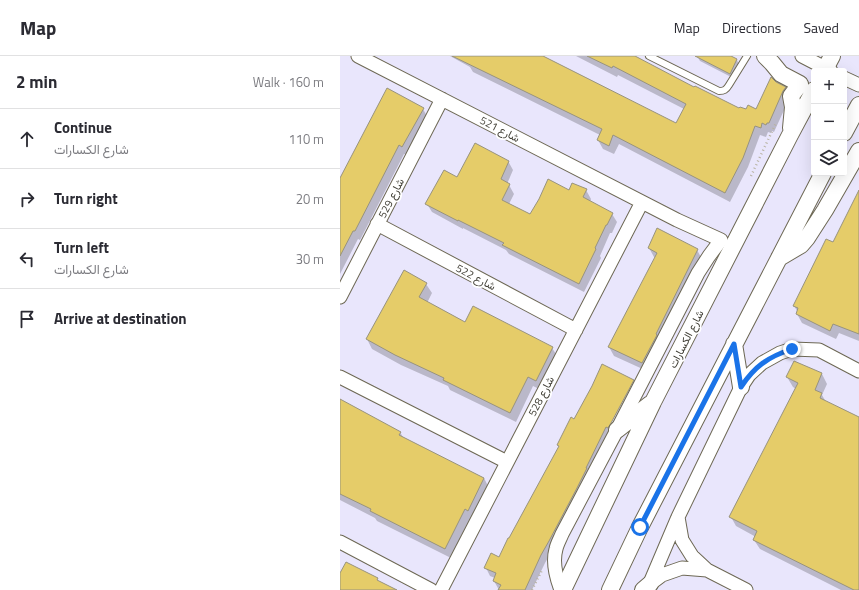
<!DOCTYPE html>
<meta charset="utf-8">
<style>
:root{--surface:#fff;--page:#f7f7f7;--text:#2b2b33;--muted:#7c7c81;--line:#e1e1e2}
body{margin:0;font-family:"Titillium Web",Vazirmatn,sans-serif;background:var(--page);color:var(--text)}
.controls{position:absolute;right:12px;top:12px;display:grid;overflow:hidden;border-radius:4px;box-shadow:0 4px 16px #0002}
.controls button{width:36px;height:36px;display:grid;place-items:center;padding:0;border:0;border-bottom:1px solid var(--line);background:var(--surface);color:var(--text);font:20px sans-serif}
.stop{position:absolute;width:12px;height:12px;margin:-9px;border:3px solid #1a73e8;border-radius:50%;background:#fff}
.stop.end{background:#1a73e8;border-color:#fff;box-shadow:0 1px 4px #0008}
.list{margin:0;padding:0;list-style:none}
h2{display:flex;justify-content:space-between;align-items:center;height:52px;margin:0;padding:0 16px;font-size:17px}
h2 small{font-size:13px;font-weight:400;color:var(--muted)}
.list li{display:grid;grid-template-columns:26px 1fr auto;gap:12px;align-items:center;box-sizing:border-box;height:60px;padding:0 16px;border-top:1px solid var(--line)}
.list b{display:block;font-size:15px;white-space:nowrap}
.list p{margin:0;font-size:13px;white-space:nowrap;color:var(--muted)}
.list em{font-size:13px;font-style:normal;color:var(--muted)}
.icon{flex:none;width:22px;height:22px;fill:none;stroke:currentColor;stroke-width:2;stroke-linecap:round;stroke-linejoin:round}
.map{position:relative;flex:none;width:519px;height:534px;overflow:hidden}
header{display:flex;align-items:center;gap:24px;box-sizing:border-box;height:56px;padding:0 20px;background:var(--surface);border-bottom:1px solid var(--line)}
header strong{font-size:19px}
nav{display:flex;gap:22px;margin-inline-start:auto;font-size:14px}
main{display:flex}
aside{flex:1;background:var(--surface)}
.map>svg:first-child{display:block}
</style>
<header>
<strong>Map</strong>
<nav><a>Map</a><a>Directions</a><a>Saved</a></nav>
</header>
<main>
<aside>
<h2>2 min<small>Walk · 160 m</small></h2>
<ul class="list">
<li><svg class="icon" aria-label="ahead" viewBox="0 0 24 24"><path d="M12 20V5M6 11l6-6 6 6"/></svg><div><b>Continue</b><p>شارع الكسارات</p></div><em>110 m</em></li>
<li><svg class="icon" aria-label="right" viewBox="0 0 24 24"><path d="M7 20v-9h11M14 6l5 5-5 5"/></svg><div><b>Turn right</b></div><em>20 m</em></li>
<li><svg class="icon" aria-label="left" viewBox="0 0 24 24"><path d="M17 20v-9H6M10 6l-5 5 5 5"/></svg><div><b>Turn left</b><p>شارع الكسارات</p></div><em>30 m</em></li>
<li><svg class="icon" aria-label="arrive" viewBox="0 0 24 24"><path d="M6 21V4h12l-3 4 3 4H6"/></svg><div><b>Arrive at destination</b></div></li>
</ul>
</aside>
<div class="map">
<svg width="519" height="534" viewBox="0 0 519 534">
<rect width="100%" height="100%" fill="#f9f3dd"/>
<path fill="#e9e6fc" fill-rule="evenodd" d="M0,0h519v534h-519zM474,15h30v102h-30z"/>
<path fill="#0003" fill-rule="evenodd" d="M110,0h91l135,69 8,-16 -66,-34 -1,2 -41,-21h57l62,32 45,22h17l19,-27 9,5 5,9 -16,35 -2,-1 -1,2 -3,-1 -2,5 -6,-2 -12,32 -18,35 -111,-58 -5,10 -11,-5 -5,-9 2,-5 -127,-63 -3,-5z
M357,0h31l9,4 2,5 -6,13 -33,-17z
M83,53l5,9 -20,37 -4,-1 -44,86 -2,-1 -18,35v-94z
M168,105l5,9 -6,14 2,1 5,9 -5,10 21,11 39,-24 17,-1 5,9 -1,3 22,12 5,8 -5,11h-2l-10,23 1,2 -17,34 -75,-38 -3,-4 -43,-22v1l-31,-17 -5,-8 31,-26z
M519,136v149l-20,-8 -3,6 -34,-16 -5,-9 1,-2 -4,-6 39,-62z
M309,192l48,2 5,9 -55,112 -33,-15 -5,-9 47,-89 -2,-1z
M64,215l22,13 6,9 -5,10 38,21 87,24 6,9 -17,33 -8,-4 -17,36 -66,-32 -2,-4 -47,-21 -29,-16 -5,-10z
M455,306l27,12 5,10 -5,11 4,7 33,16v172h-18l-81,-41 -6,-9 2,-3 -20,-11 -5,-9 65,-128 -3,-2 -6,-10z
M293,325l5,7 -85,161 -8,14 -13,27h-33l-5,-9 1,-3 -5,-2 -4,-8 14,-10 74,-138zM291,327h2l-23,44h-2z
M0,344l60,32 4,7 80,39 5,10 -38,70 -74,-37 -2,-3 -35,-18z"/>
<path fill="#e5cc69" stroke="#98937e" d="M112,0h91l133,67 10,-19 -73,-38 -1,2 -25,-12h48l59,31 1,-1 44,22 1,-1 6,2 2,-4 8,4 15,-32 5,5 10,5 -3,4 -14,32h-2l-1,2 -4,-2 -1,5 -6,-2 -12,32 -18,35 -112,-58 -4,11 -12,-6 5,-11z
M355,0h36l6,3 -7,15z
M47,32l37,20 -22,39 -3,-2 -44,86h-2l-13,25v-78z
M135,87l34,18 -8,18 9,5 -8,16 28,14 9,-15 9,-20 21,11 3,-7 15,6 -4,8 30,16 -6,12h-1l-11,23 1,1 -17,35 -77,-39 2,-2 -46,-23v1l-33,-17 19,-34 13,7z
M519,134v144l-26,-10 -3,7 -34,-17 2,-6 -5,-2 33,-67 7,3z
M317,172l41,21 -42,85 1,1 -15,28 -34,-16 49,-94 -9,-5z
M64,214l23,13 -8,14 46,25 8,-16 80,41 -17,34 -8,-4 -18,36 -67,-33 1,-2 -49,-23 -29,-16z
M454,305l28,12 -7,17 7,3 -2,5 39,19v173h-5l-101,-50 4,-9 -28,-14 69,-134 -12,-6z
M262,308l32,16 -23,43 -3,5 -2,-1 -20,41h1l-10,20 -28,53 -8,14 -16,35h-27l3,-5 -8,-4 3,-8 -12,-5 7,-15 8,4 9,-19h1l50,-92 -2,-1 14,-28 3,2 18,-33z
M0,343l61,33 -2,3 85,43 -16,33 -3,-2 -20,40 -75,-38 1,-2 -31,-15z
M6,506l32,16 -1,2 20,10h-57v-17z"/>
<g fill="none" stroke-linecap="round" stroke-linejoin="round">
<defs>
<path id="service" d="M309,0l70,35c5,0 7,-1 10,-6l18,-29"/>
<path id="minor" d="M18,0l319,164 44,20 -12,16 -11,17 -81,157 -55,104c-2,5 -5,10 -6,15 -4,14 0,28 5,41
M462,0l29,15
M504,22l15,7
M37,168l199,106
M0,241l102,-198
M0,321l167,85
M338,461l4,23 10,16 15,14 39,20
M0,486l91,48
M310,528l12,-9 20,-7 25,2
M101,534l201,-388
M307,534l31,-73 63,-130 8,-12 13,-12 18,-10 12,-4 27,1 40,21"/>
<path id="tertiary" d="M425,0l7,7 9,11 19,10 -9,12 2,11 -2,21
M484,15l8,-15
M504,77l15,-28
M439,202l22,-13 6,-7 18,-28 34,-59
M394,288l7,43
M277,374l33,-26
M223,534l90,-188 137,-267 24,-45
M270,534l30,-63 183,-354
M303,534l7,-6"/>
</defs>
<use href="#service" stroke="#6d6854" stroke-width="8"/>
<use href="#minor" stroke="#6d6854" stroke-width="15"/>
<use href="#tertiary" stroke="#6d6854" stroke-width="18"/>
<path stroke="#b8b3a2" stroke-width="2.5" stroke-dasharray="1 3" stroke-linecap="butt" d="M411,120l25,-53
M192,534l10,-20"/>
<use href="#service" stroke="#fff" stroke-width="6"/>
<use href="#minor" stroke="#fff" stroke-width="13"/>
<use href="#tertiary" stroke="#fff" stroke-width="16"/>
</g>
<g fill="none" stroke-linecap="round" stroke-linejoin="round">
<path stroke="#1a73e8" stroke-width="5" d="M300,471l94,-183 7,43c14,-21 27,-30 51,-38"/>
</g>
<g text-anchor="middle" stroke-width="3.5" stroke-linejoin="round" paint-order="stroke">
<g font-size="11" fill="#3f3d34" stroke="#fff">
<text transform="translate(160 73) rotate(27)" y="4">شارع 521</text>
<text transform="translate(51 142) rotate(-63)" y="4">شارع 529</text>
<text transform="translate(136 221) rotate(28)" y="4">شارع 522</text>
<text transform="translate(346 283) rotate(-63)" y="4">شارع الكسارات</text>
<text transform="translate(201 340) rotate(-63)" y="4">شارع 528</text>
</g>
</g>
</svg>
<div class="controls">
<button>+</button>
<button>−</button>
<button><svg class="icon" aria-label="layers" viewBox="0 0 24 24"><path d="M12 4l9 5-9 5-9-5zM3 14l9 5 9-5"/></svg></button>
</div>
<div class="stop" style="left:300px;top:471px"></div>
<div class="stop end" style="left:452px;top:293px"></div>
</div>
</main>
